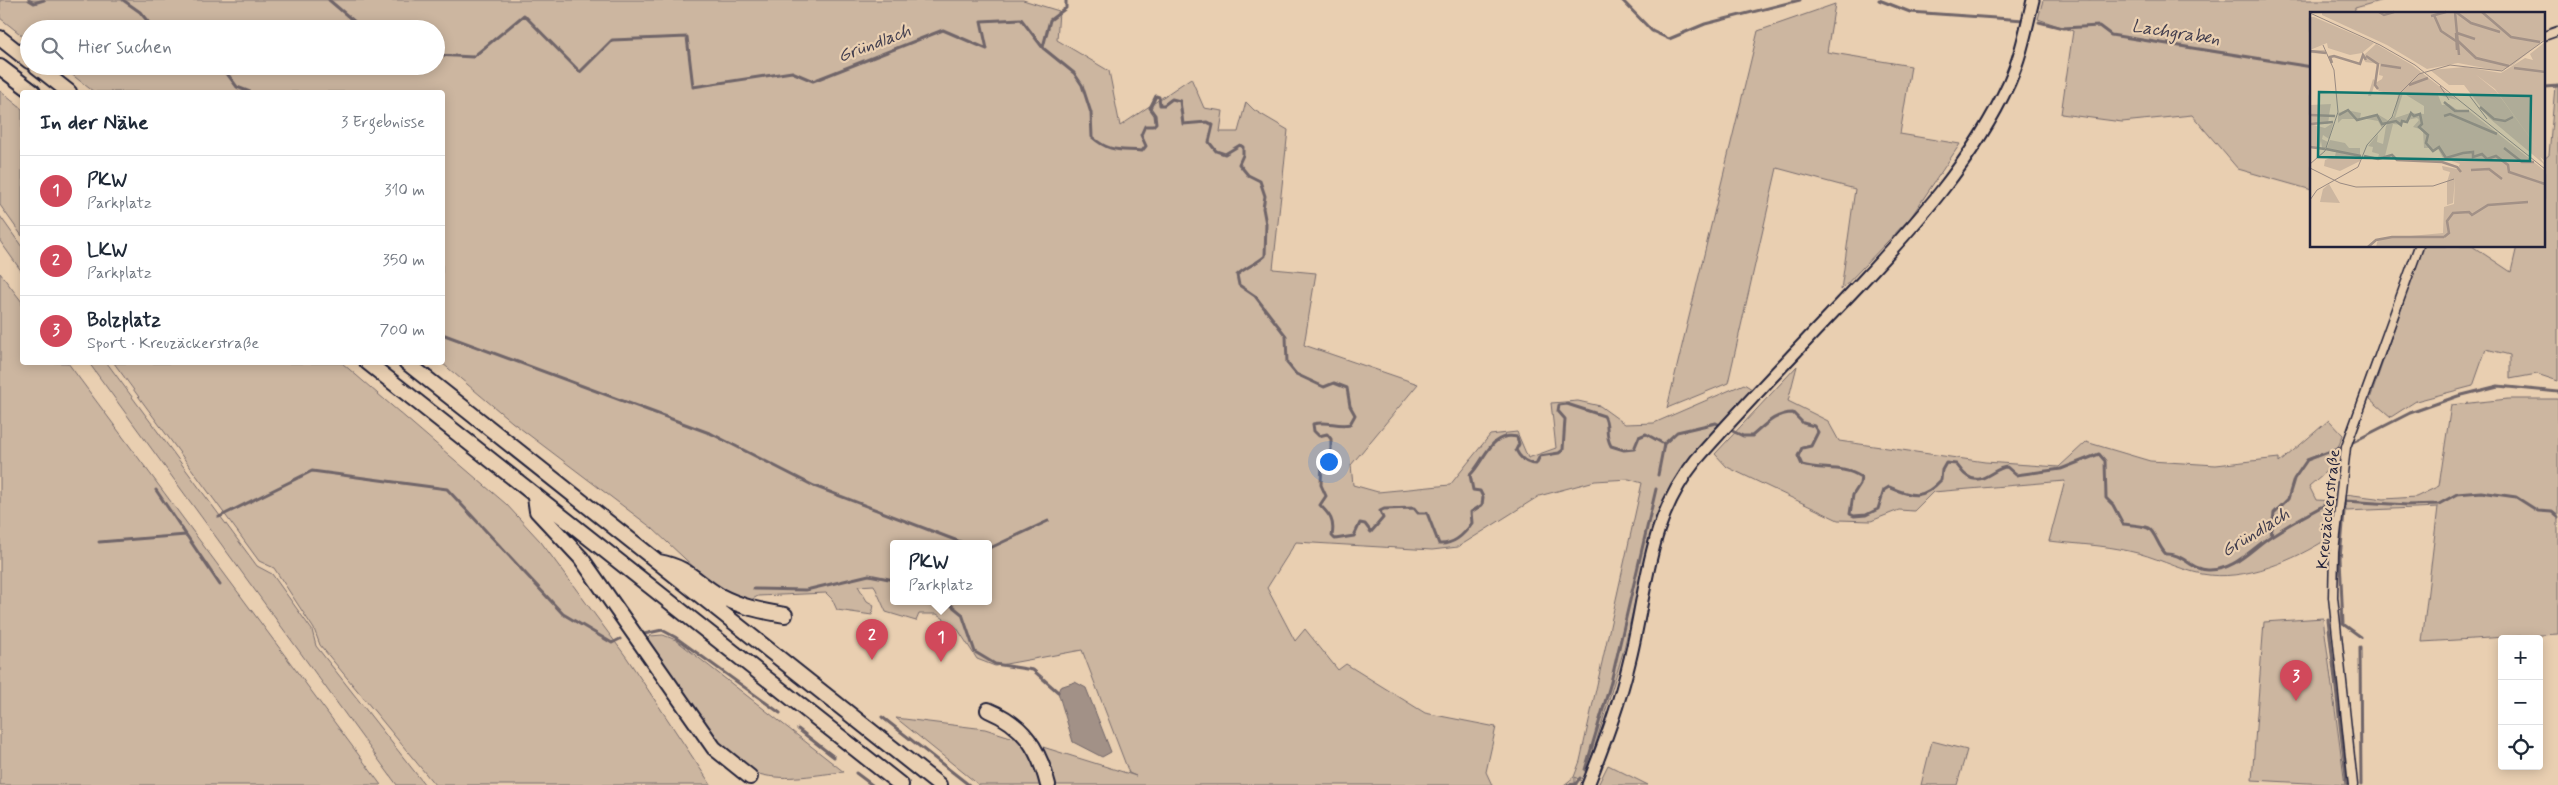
<!DOCTYPE html>
<html lang="de">
<meta charset="utf-8">
<style>
:root{--surface:#fff;--page:#f6f6f7;--text:#1f2937;--muted:#747a83;--line:#e0e1e3;--accent:#d1495b}
body{margin:0;font-family:Mynerve,sans-serif;background:var(--page);color:var(--text)}
.controls{position:absolute;right:15px;bottom:15px;display:grid;overflow:hidden;border-radius:5px;box-shadow:0 2px 12px #0003}
.controls button{width:45px;height:45px;display:grid;place-items:center;padding:0;border:0;border-bottom:1px solid var(--line);background:var(--surface);color:var(--text);font:25px sans-serif}
.you{position:absolute;left:1328px;top:461px;width:18px;height:18px;margin:-12px;border:4px solid #fff;border-radius:50%;background:#1a73e8;box-shadow:0 0 0 8px #1a73e833}
.badge{display:grid;place-items:center;width:32px;height:32px;border-radius:50%;background:var(--accent);color:#fff;font-size:16px;font-weight:700}
.pin{position:absolute;translate:-50% -41px;filter:drop-shadow(0 1px 2px #0008)}
.pin::after{content:'';position:absolute;top:26px;width:18px;height:15px;background:inherit;clip-path:polygon(0 0,100% 0,50% 100%)}
.popup{position:absolute;left:890px;top:540px;width:102px;height:65px;box-sizing:border-box;display:grid;place-content:center;border-radius:5px;background:var(--surface);filter:drop-shadow(0 1px 4px #0005);font-size:16px;white-space:nowrap;color:var(--muted)}
.popup b{font-size:19px;color:var(--text)}
.popup::after{content:'';position:absolute;left:50%;top:100%;margin-left:-10px;border:10px solid transparent;border-top-color:var(--surface)}
.list{margin:0;padding:0;list-style:none}
h2{display:flex;justify-content:space-between;align-items:center;height:65px;margin:0;padding:0 20px;font-size:21px}
h2 small{font-size:16px;font-weight:400;color:var(--muted)}
.list li{display:grid;grid-template-columns:32px 1fr auto;gap:15px;align-items:center;box-sizing:border-box;height:70px;padding:0 20px;border-top:1px solid var(--line)}
.list b{display:block;font-size:19px;white-space:nowrap}
.list p{margin:0;font-size:16px;white-space:nowrap;color:var(--muted)}
.list em{font-size:16px;font-style:normal;color:var(--muted)}
.icon{flex:none;width:28px;height:28px;fill:none;stroke:currentColor;stroke-width:2;stroke-linecap:round;stroke-linejoin:round}
.map{position:relative;flex:none;width:2558px;height:785px;overflow:hidden}
.search{position:absolute;background:var(--surface);box-shadow:0 2px 12px #0003;left:20px;top:20px;width:425px;height:55px;display:flex;align-items:center;gap:12px;box-sizing:border-box;padding:0 18px;border-radius:28px;color:var(--muted);font-size:19px}
.panel{position:absolute;background:var(--surface);box-shadow:0 2px 12px #0003;left:20px;top:90px;width:425px;height:275px;border-radius:5px}
.map>svg:first-child{display:block}
</style>
<div class="map">
<svg width="2558" height="785" viewBox="0 0 2558 785">
<rect width="100%" height="100%" fill="#e9cfb1"/>
<filter id="ink" filterUnits="userSpaceOnUse"><feTurbulence type="fractalNoise" baseFrequency=".02" numOctaves="2"/><feDisplacementMap in="SourceGraphic" scale="10" xChannelSelector="R" yChannelSelector="G"/><feConvolveMatrix kernelMatrix="1 2 1 2 8 2 1 2 1" color-interpolation-filters="sRGB"/></filter>
<g filter="url(#ink)">
<path fill="#ccb6a0" stroke="#776c6e" fill-rule="evenodd" d="M0,0h1023l36,11 -2,29 52,31 11,55 71,-48 13,30 19,3 -3,21h18l8,-30 8,8 34,20 -15,139 43,4 -12,72 114,39 -67,81 2,20 25,7 72,-7 40,-50 27,-3 11,26 28,-10 -5,-45 27,-2 22,5 25,18 29,-1 90,-39 8,5 -80,94 -19,41 -29,125 -40,134 -9,-6v8h-11l10,-8 6,-16 62,-278 -13,-4 -34,2 -56,15 -81,51 -26,3 -136,-8 -29,46 28,53 10,-12 33,41 8,-6 79,49 71,14 -10,45 6,13h-513l-83,-67 89,11 151,47 -7,-3 -47,-123 -87,16 -18,-7 -20,-31 -20,-14h-18l-3,7 -30,-9 -12,-27 -16,1 9,15 7,4 -2,10 -35,-5 -5,-11 -6,-6 -68,3 -9,5 -34,-14 -63,-59 -140,-106 -70,-59v-271h-348l-33,-26h375v-37h-407v12l-29,-23zM894,543h94v58h-94z
M2043,0h340l-28,8 -1,6h-42v176l-74,-21 -46,-54 -70,7 -61,-8 12,-83 -35,-12z
M1835,4l-8,48 84,14 -11,68 60,10 -49,73 -70,73 14,-101 -78,-21 -49,215 -61,25 91,-377z
M2555,86h3v295l-21,-7 -27,5v-24l-24,-6 -13,37 -57,15 -25,16 -21,-18 53,-153h49l39,26 6,-26h27v-87l5,-4z
M0,91l22,18v127l-22,-31z
M0,216l22,31v25l-22,-31z
M0,273l22,29v60l46,1 313,422h-381z
M89,363h18l150,203 15,8 40,56 4,16 109,139h-28z
M114,363h228l164,141 35,38 86,116 84,127h-276l-115,-140 -6,-16 -40,-61 -15,-7z
M1797,366l-9,35 40,20 11,20 146,21 74,5 27,-25 64,19 66,4 63,-7v5l50,-43 14,15 -13,33 -21,18 7,14 17,1 -4,37c-35,22 -84,44 -127,36 -25,-5 -48,-18 -73,-23 -26,-6 -54,-7 -80,-10l16,-60 -132,11 -19,19 -15,-1 -28,11 -33,-1 -111,-53 -12,-13z
M2508,399h50v235l-136,8 16,-135 -92,4 -1,-17 39,5 32,-2 23,-11 12,-81z
M2323,618l22,167 -93,-5 12,-158z
M663,635l13,5 168,132c-26,2 -58,10 -85,2 -14,-4 -27,-17 -37,-26l-76,-108 4,-4z
M1932,741l35,9 -10,35h-36z
M1608,765l40,20h-50z"/>
<path fill="#a29187" stroke="#6f6569" d="M1075,682l11,6 25,64 -9,5 -29,-15 -15,-50 2,-5z"/>
<g fill="none" stroke-linecap="round" stroke-linejoin="round">
<path stroke="#6f6569" stroke-width="3" d="M29,0l5,3 10,-3
M123,0l17,12 14,17
M329,0l34,29
M1622,0l30,31 17,8 36,-15 95,-24
M1879,0l31,12 114,8
M2039,22l24,6 36,-2 12,9 201,32
M1043,47l7,-27 16,-12v-8
M436,55l37,2 51,-42 56,57 32,-32 75,-3 6,50 99,-15 21,9 130,-51 44,19 -6,-28 40,-2 22,29 31,25 8,12 9,28 1,24c18,16 28,12 50,14l4,-5 -5,-11 4,-9h8l3,-3 -1,-8 -5,-7 6,-12 3,1 1,8h4l8,-6 8,2 3,23 24,-2 6,3 -4,17 7,9 9,3 15,-9 3,2v8l-4,9 9,11 12,6 5,15 -2,12 3,16 -1,32c-9,8 -19,11 -28,19l2,10 16,11 31,40 1,27 9,11 28,13 10,-4 13,5 3,18 5,9 -5,9c-12,3 -24,-4 -37,0l1,7 5,5 8,-2 4,5v11l-9,11 -1,24 5,11 -6,9c10,10 15,16 12,31l3,3 19,-3 6,-13 5,1 6,8 12,-14 -3,-7 4,-2 30,-1 4,5h9l12,31c15,1 25,-9 33,-21l-1,-11 11,-7 1,-8 -3,-6 -7,-1 -3,-15c15,-14 20,-44 47,-38l2,7 -3,6c4,8 11,14 20,14l4,-8 19,-3 4,-3 2,-31 -7,-8 1,-6 8,-1 37,12c6,9 0,18 7,30l13,4 10,-1 5,-12 7,-3 18,10 13,-12 39,-9 6,3
M218,66l5,2 14,19 13,5
M2544,87l14,-1
M442,334l270,100 102,52 149,57
M1728,429l15,7h9c13,-11 23,-23 41,-23l10,10 11,3 4,6 -7,14 -9,2 -4,8 4,9c20,6 41,0 59,12l-1,7 -7,11 -3,19 4,2 12,-1 12,-6 6,-19 5,-3c23,10 34,13 52,-7l1,-10 4,-7 10,1c4,4 7,10 11,12 15,11 27,-9 40,-9l9,8 45,-6 38,-15 6,7 1,37 7,7 10,19c7,1 18,1 25,4 7,3 10,19 18,26 17,-1 25,16 42,16 26,1 42,-20 63,-34 20,-13 42,-25 63,-36
M2353,442l57,-29 48,-17 40,-10 60,6
M1658,475l6,-31
M156,490l64,95
M219,517l93,-46 135,18 116,125 49,29 8,-4
M2271,536l3,-23 14,-14 6,-20 13,-19 32,-12
M99,542l87,-7
M988,549l60,-28
M754,589l52,1 63,-15 25,5
M946,601l16,13 13,38 20,12 38,6 25,22
M2328,619l19,166
M644,634l18,-4 13,7 105,76
M2361,637l-18,-13 -3,-66 5,-57 62,4 32,-1 18,-10 24,-2 35,5 22,14 14,1 6,5
M2360,648l1,137
M882,717l87,68
M798,729l36,28
M1585,770l26,-88 45,-193
M856,773l16,12
M1568,785l8,-1
M1575,785l5,-7"/>
<defs>
<path id="street" d="M2544,36l14,-5
M2353,785l-20,-188 1,-45 12,-105 73,-201"/>
<path id="secondary" d="M1588,785c16,-41 32,-83 42,-126 18,-73 17,-138 66,-199 52,-59 108,-117 162,-174 58,-62 115,-125 151,-203 12,-27 17,-54 24,-83"/>
<path id="highway" d="M0,38l29,23
M36,66l33,26
M0,67l33,25
M367,362l534,423
M406,362l533,423
M535,497l2,14 44,47 133,190 36,29
M659,562c29,5 38,21 61,34 21,11 42,15 65,19
M988,710c36,15 51,39 60,75"/>
</defs>
<use href="#street" stroke="#22223b" stroke-width="11"/>
<use href="#secondary" stroke="#22223b" stroke-width="15"/>
<use href="#highway" stroke="#22223b" stroke-width="18"/>
<use href="#street" stroke="#e9cfb1" stroke-width="8"/>
<use href="#secondary" stroke="#e9cfb1" stroke-width="11"/>
<use href="#highway" stroke="#e9cfb1" stroke-width="14"/>
</g>
</g>
<g text-anchor="middle" stroke-width="4.5" stroke-linejoin="round" paint-order="stroke">
<g font-size="16" fill="#22223b" stroke="#e9cfb1">
<text transform="translate(2327 509) rotate(-84)" y="6">Kreuzäckerstraße</text>
</g>
<g font-size="18" font-style="italic" fill="#423e4e" stroke="#e9cfb1">
<text transform="translate(2176 32) rotate(9)" y="6">Lachgraben</text>
<text transform="translate(874 43) rotate(-21)" y="6">Gründlach</text>
<text transform="translate(2255 532) rotate(-32)" y="6">Gründlach</text>
</g>
</g>
<g transform="translate(2310 12)">
<rect width="235" height="235" fill="#e9cfb1"/>
<path d="M12,0h223v27l-32,26 -13,6 -42,-8 -31,6 -40,-24 -65,-30zM0,5h4l60,26 -12,10 -12,2 -22,-7 -1,-5 -17,7h15l2,4 -17,-1zM235,30v119l-5,-4 5,8 -56,-47 -25,-33h-15l-19,-15 35,-3 36,6 24,-15 8,2 -3,-6zM165,62l20,15 49,68 -48,-66zM66,32l36,21 45,35 -19,-5 4,10 7,-1 10,7 9,-1 77,61v76h-169l2,-8 65,-6 1,-26 10,-3 1,-26 -2,25 -6,2v-23l3,-10 -7,-2 -1,-4 15,3 3,-5 -17,-6 -5,-9 -6,3 -3,-4h-5l-1,-18 -10,-3 6,-7 -2,-2 -15,3v4l-9,-1 -8,32 -7,2 1,-4 -7,-2 1,-5 -5,-1 10,-12 -1,8 6,2 3,-18 8,-11 4,-20 -19,-4 -5,-5 -3,10h-3l5,-17 4,3 5,-3 1,-3 -4,-1 1,-11 -15,-2 2,-5 -3,-2zM93,81l21,13v8l-14,-1 -15,5zM21,92l-2,11 8,1 -8,1 -1,7 -18,-1v-18zM36,98l15,3 -1,5 19,-3 10,6 -7,7 -4,-7 -11,-2h-25l-4,4v-10zM23,111l-4,16 -6,-4 -1,4 6,3 -2,6h-4l-1,-7 -2,9 -9,-4v-22l15,4zM20,128l15,3 4,5h11v13l-20,10 -16,-5 1,-6 10,-4 1,-4 -10,-2zM19,172l11,19 -20,-1 3,-13z" fill="#ccb6a0" fill-rule="evenodd"/>
<path fill="none" stroke="#a29187" stroke-width="2.5" d="M69,0l5,3 10,-3M145,0l4,43M146,0l15,11 29,9M172,0l29,25 29,5M124,3l7,16 15,10M121,4l15,-4M146,21l1,17M147,21l18,6M148,29l18,17 33,8M0,39l16,2M56,44l12,8 -3,21 3,4M22,51l-2,-6 4,-1 26,8 3,-9 3,5M71,53l20,3M204,56l31,4M99,73l19,-7M134,90l11,9h14M170,95l14,12 11,2 8,-4M0,103l25,1M29,103l9,-5 9,10 20,-5 5,9 14,-3 5,4 1,-4 5,1 4,-9 3,3 6,-2 2,10 -3,3 9,8 -2,8 7,8 6,-4 7,11 17,-5 10,-1v5l9,-3 5,5 9,-3 12,9 1,7 36,12M134,104l6,-2 47,20M1,112l22,-2M0,135l15,2M194,136l18,14h12M16,137l35,7M54,144l14,3 14,-4 5,5 45,2 15,5 4,5M161,158l18,-1 13,10M134,225l5,-4 -2,-12 6,-8 16,-1 3,3 16,-10 40,-3M58,235l8,-7 16,-3h52"/>
<path fill="none" stroke="#998a82" stroke-width="1" d="M0,1l70,32 35,20 130,104M130,74l9,14M159,83l18,24M0,152l15,-13 13,-39 -4,-42 -11,-25M0,156l30,15 16,4 77,-1 21,-7M0,188l7,-10 41,-23 9,-22 25,-28 8,-24 19,-19 31,-9 52,6 43,-31"/>
<path fill="#0f766e" fill-opacity="0.15" stroke="#0f766e" stroke-width="2.5" d="M9,80l212,4 -1,65 -212,-4z"/>
<rect width="235" height="235" fill="none" stroke="#22223b" stroke-width="2.5"/>
</g>
</svg>
<div class="controls">
<button>+</button>
<button>−</button>
<button><svg class="icon" aria-label="locate" viewBox="0 0 24 24"><circle cx="12" cy="12" r="6"/><path d="M12 2v4M12 18v4M2 12h4M18 12h4"/></svg></button>
</div>
<div class="you"></div>
<div class="pin badge" style="left:941px;top:662px">1</div>
<div class="popup"><b>PKW</b>Parkplatz</div>
<div class="pin badge" style="left:872px;top:660px">2</div>
<div class="pin badge" style="left:2296px;top:701px">3</div>
<div class="search"><svg class="icon" aria-label="search" viewBox="0 0 24 24"><circle cx="10" cy="10" r="6"/><path d="M15 15l6 6"/></svg>Hier suchen</div>
<section class="panel">
<h2>In der Nähe<small>3 Ergebnisse</small></h2>
<ul class="list">
<li><span class="badge">1</span><div><b>PKW</b><p>Parkplatz</p></div><em>310 m</em></li>
<li><span class="badge">2</span><div><b>LKW</b><p>Parkplatz</p></div><em>350 m</em></li>
<li><span class="badge">3</span><div><b>Bolzplatz</b><p>Sport · Kreuzäckerstraße</p></div><em>700 m</em></li>
</ul>
</section>
</div>
